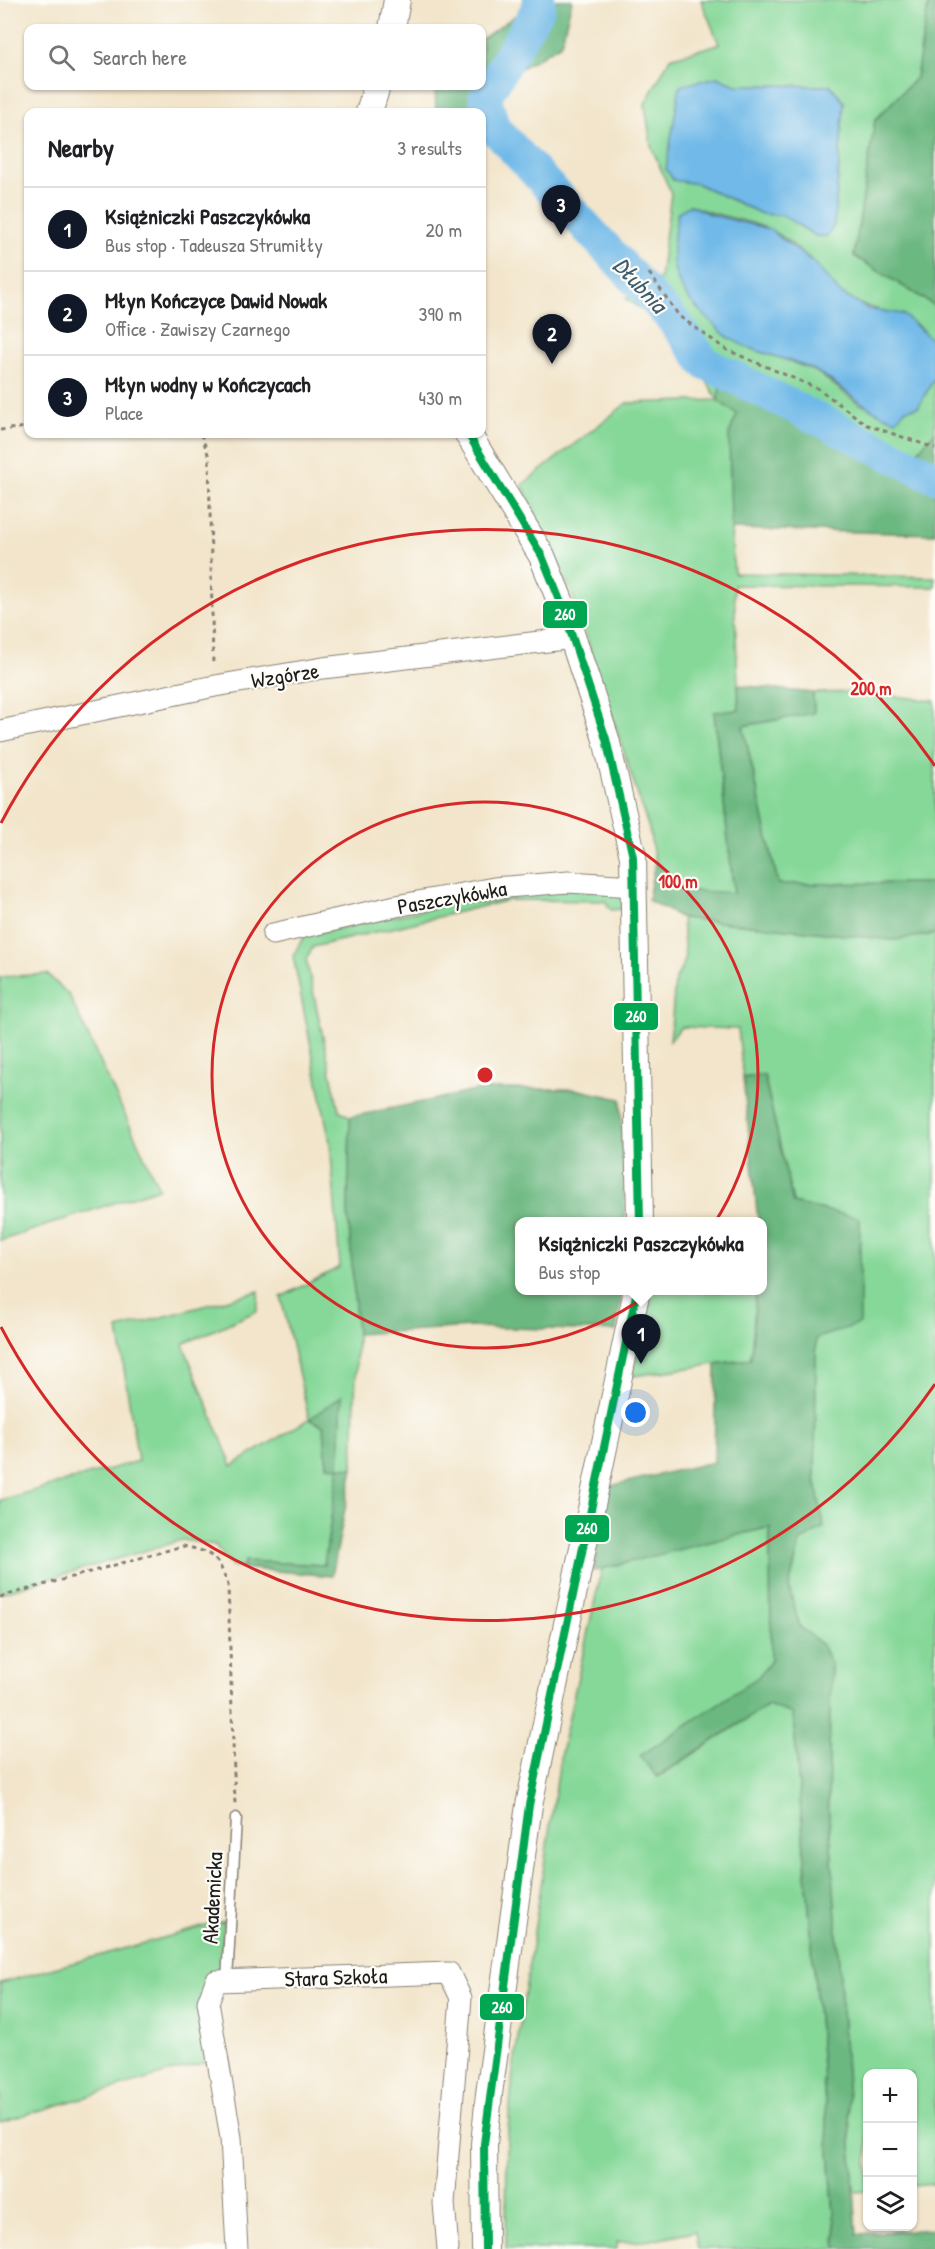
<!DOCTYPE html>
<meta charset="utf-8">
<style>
:root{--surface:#fff;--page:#f2f2f2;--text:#202124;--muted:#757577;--line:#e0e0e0;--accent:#111827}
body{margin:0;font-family:"Patrick Hand",sans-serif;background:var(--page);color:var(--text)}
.controls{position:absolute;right:18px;bottom:18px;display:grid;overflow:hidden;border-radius:12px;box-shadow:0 2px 4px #0004}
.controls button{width:54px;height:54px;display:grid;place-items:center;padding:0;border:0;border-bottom:2px solid var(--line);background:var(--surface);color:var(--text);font:30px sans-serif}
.you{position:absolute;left:636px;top:1413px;width:21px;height:21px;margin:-15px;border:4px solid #fff;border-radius:50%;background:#1a73e8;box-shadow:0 0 0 9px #1a73e833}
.badge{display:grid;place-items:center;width:39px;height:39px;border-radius:50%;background:var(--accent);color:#fff;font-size:20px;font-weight:700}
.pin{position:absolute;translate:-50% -50px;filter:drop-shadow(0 2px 3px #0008)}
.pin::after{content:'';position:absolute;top:32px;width:21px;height:18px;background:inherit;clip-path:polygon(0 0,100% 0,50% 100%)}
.popup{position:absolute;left:515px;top:1217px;width:252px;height:78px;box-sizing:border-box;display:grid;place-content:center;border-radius:12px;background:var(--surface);filter:drop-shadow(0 2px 4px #0005);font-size:20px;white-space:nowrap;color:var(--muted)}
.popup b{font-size:22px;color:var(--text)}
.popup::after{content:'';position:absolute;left:50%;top:100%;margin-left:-12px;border:12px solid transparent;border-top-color:var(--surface)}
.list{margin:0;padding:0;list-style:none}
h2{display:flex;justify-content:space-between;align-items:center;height:78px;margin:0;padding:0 24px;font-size:26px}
h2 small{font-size:20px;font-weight:400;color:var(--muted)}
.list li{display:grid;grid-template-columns:39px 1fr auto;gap:18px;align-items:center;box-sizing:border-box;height:84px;padding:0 24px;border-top:2px solid var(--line)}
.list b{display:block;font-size:22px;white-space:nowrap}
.list p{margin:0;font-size:20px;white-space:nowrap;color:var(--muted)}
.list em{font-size:20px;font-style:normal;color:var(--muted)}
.icon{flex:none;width:33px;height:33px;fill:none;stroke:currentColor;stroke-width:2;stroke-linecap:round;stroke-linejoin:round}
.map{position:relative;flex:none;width:935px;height:2249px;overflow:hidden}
.search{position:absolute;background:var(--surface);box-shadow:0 2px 4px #0004;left:24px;top:24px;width:462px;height:66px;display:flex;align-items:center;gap:15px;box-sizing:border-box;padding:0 21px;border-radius:12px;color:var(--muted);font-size:22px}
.panel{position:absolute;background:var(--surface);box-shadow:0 2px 4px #0004;left:24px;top:108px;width:462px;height:330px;border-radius:12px}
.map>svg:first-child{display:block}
</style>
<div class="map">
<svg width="935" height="2249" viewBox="0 0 935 2249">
<rect width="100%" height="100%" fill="#fdfcf7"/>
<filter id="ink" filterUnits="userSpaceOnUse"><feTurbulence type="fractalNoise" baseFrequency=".0167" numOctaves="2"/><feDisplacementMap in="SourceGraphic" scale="12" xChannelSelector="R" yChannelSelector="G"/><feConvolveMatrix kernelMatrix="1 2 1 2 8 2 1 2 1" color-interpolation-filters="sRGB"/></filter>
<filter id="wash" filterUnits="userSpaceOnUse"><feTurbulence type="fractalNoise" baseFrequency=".008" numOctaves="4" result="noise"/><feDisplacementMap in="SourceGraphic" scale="24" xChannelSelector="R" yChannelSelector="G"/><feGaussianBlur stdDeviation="1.35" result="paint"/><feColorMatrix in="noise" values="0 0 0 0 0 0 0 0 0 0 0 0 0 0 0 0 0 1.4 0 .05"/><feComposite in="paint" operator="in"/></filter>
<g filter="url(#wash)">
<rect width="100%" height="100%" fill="#f2e5cb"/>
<path fill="#86d899" stroke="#517a5a" stroke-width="1.5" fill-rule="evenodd" d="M701,0h228l-13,78 -41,42 -21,135 81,51v54c-11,-59 -57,-39 -94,-66 -10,-7 -17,-19 -24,-28 -11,-12 -33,-29 -48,-37 -22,-10 -53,-12 -79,-24l39,133 86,33 46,34 45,4 12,-2 17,-30v55l-18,20 -97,-40 -97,-48 14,50 -6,115 3,44 201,4v10l-201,-2 5,125 -25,3 20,181 -55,-4 -24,-28 -6,-33 -77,-235 -50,-109 105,-82 91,-3 -30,-50 -21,-24 -41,-27 34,-21 11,-85 -20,-47 -6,-42 25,-46 49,-14zM717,77l19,8 95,1 13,16 -10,123 -7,11h-11l-34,-21 -20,-1 -64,-30z
M860,692l75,9v182l-157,1 -35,-158 71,-13 -1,-20z
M592,888l30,8 1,13 -12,1 -6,-9 -96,-1 -196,47 -7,12 33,151 11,7 -2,95 9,122 -4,134 -14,-1 -15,98 -79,-4 -2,7 -11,-2 -17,-21 -33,-5 -182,53v-93l138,-39 -20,-132 141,-38 -2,20 -74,33 49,122 77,-47 -28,-122 59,-30 -10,-125 -37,-186 11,-20 207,-46zM342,1396l-15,70 -3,-40 -14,-7z
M682,918l211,22 42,-6v1250l-22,2 -1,-112h-44l-1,116 -13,1 -26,-391 3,-137 -10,-19 -22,-18 -10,-39 11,-45 24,-15 -9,-49 1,-141 -23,-134 -29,-128 -21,3 -5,-49 -57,-2 -11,14 5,-60 10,-21z
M47,974l22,21 90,193 -159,53v-264z
M652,1291h104l-5,68 -119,17z
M770,1527l1,134 -12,16 -101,100 110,-72 25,9 44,535h-139l-3,-18 -50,10 -28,1v7h-111l1,-107 6,-71 48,-318 41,-185z
M224,1921l-3,45 -19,32 11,62 -213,62v-139z"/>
<path fill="#6cb881" stroke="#446a4e" stroke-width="1.5" d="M524,0h48l-11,44 -63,38 -4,25 96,103 -16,16 -92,-104v-10l-12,-2 -34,2 -1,-26h47v-47l35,-25z
M929,0h6v306l-81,-50 21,-136 41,-42z
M722,364l98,48 97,40 18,-20v102l-204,-5 -2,-95 8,-20 -19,-13z
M738,685l75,8 1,20 -71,13 35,158 157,-1v51l-42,6 -211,-22 -34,-18 7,-38 24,28 55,3 -20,-181 25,-2z
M764,1075l29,128 67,15v106l-44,14 -1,140 9,49 -24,15 -11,45 10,39 22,18 10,19 -3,137 29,434 78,-5v20h-98l-44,-535 -25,-9 -111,72 -17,-21 118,-79 13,-16 -1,-134 -177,44 16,-85 105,-24 2,-98 35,-5 5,-68 6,-1v-68l-4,-1 -15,-143z
M484,1089h91l46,10 4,122 -105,1v68l102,1 -6,40 -146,-4 -113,7 -9,-122 2,-95z
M342,1396l-3,71 14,1 -21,108 -89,-8 2,-7 79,4 15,-98 -12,-1 -3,-40 -15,-7z"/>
<path fill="#6fb9e8" stroke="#466a82" stroke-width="1.5" d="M717,77l19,8 95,1 13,16 -10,123 -7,11h-11l-34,-21 -20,-1 -64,-30 -25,-4 -7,-11 14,-83z
M690,205l19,9 60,15 45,34 26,30 28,16 35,5 28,25 4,38 -17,30 -12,2 -10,11c-33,-10 -53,-34 -82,-50 -26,-13 -61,-16 -86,-33 -8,-5 -16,-15 -23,-21 -37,-34 -36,-58 -27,-104z"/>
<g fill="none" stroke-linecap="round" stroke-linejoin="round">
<path stroke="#6fb9e8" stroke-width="33" d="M539,0v7l-54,90 9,31 178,191 33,44 230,114"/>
</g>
</g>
<g filter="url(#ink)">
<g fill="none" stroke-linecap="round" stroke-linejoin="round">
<defs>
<path id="service" d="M227,1981l9,-163"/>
<path id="minor" d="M0,731l215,-45 108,-18 250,-30
M273,934l123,-28 98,-18 74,-6 66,4
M237,2249l-6,-111 -23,-136 8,-21 233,-8 12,25 -17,205 4,46"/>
<path id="tertiary" d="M392,28l5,-28
M369,112l8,-26
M468,434l74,122 19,47 45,136 27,118 7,365
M485,2249l-1,-105 5,-50 40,-289 108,-515"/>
</defs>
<use href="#service" stroke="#878074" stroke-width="13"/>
<use href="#minor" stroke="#878074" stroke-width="23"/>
<use href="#tertiary" stroke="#878074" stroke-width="28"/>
<path stroke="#878074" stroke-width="3" stroke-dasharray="4.5 4.5" stroke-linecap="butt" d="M649,273l30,43 48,34 92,39 48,36 68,23
M0,430l28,-3
M201,434l8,23 4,209
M0,1597l183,-51c30,6 35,11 45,39l7,220"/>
<use href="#service" stroke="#fff" stroke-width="10"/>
<use href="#minor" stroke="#fff" stroke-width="21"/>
<use href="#tertiary" stroke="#fff" stroke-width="26"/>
<defs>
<path id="bus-1" d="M468,434l74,122 19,47 45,136 27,118 7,365
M485,2249l-1,-105 45,-339 108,-515"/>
</defs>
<use href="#bus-1" stroke="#fdfcf7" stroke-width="12"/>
<use href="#bus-1" stroke="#00a651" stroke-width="8"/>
</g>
</g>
<g fill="none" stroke="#d62828" stroke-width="3">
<circle cx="485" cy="1075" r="273"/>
<path d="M935 1384A546 546 0 0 1 1 1327M1 823A546 546 0 0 1 935 766"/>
</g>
<g text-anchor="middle" stroke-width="4.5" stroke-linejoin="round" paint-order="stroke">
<g font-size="22" fill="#1c1c1c" stroke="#fdfcf7">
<text transform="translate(285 675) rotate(-9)" y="8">Wzgórze</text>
<text transform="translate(452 897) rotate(-10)" y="8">Paszczykówka</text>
<text transform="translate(212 1898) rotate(-87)" y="8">Akademicka</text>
<text transform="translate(336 1977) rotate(-2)" y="8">Stara Szkoła</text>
</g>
<g font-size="24" font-style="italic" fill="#3d5b6e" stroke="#fdfcf7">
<text transform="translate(640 285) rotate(47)" y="8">Dłubnia</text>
</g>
</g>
<circle cx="485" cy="1075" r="9" fill="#d62828" stroke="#fdfcf7" stroke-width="3"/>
<g font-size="18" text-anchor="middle" font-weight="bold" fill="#d62828" stroke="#fdfcf7" stroke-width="4.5" stroke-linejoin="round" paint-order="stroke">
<text x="871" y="695">200 m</text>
<text x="678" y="888">100 m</text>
</g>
<g stroke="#fdfcf7" stroke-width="2">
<rect x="542" y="600" width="46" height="29" rx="6" fill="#00a651"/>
<rect x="613" y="1002" width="46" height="29" rx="6" fill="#00a651"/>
<rect x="564" y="1514" width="46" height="29" rx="6" fill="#00a651"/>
<rect x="479" y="1993" width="46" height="28" rx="6" fill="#00a651"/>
</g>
<g font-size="16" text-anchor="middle" font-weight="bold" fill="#fff">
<text x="565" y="620">260</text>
<text x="636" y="1022">260</text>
<text x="587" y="1534">260</text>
<text x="502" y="2013">260</text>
</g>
</svg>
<div class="controls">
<button>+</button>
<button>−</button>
<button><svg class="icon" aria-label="layers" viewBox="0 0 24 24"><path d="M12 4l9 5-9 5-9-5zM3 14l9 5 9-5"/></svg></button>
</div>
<div class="you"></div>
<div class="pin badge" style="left:641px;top:1364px">1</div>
<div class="popup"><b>Książniczki Paszczykówka</b>Bus stop</div>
<div class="pin badge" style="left:552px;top:364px">2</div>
<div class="pin badge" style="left:561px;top:235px">3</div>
<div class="search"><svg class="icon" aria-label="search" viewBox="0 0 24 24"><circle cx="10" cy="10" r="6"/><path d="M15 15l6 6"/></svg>Search here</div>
<section class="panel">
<h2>Nearby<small>3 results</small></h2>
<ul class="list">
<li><span class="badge">1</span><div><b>Książniczki Paszczykówka</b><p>Bus stop · Tadeusza Strumiłły</p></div><em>20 m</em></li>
<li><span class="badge">2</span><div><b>Młyn Kończyce Dawid Nowak</b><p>Office · Zawiszy Czarnego</p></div><em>390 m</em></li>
<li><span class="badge">3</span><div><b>Młyn wodny w Kończycach</b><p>Place</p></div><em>430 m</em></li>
</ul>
</section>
</div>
